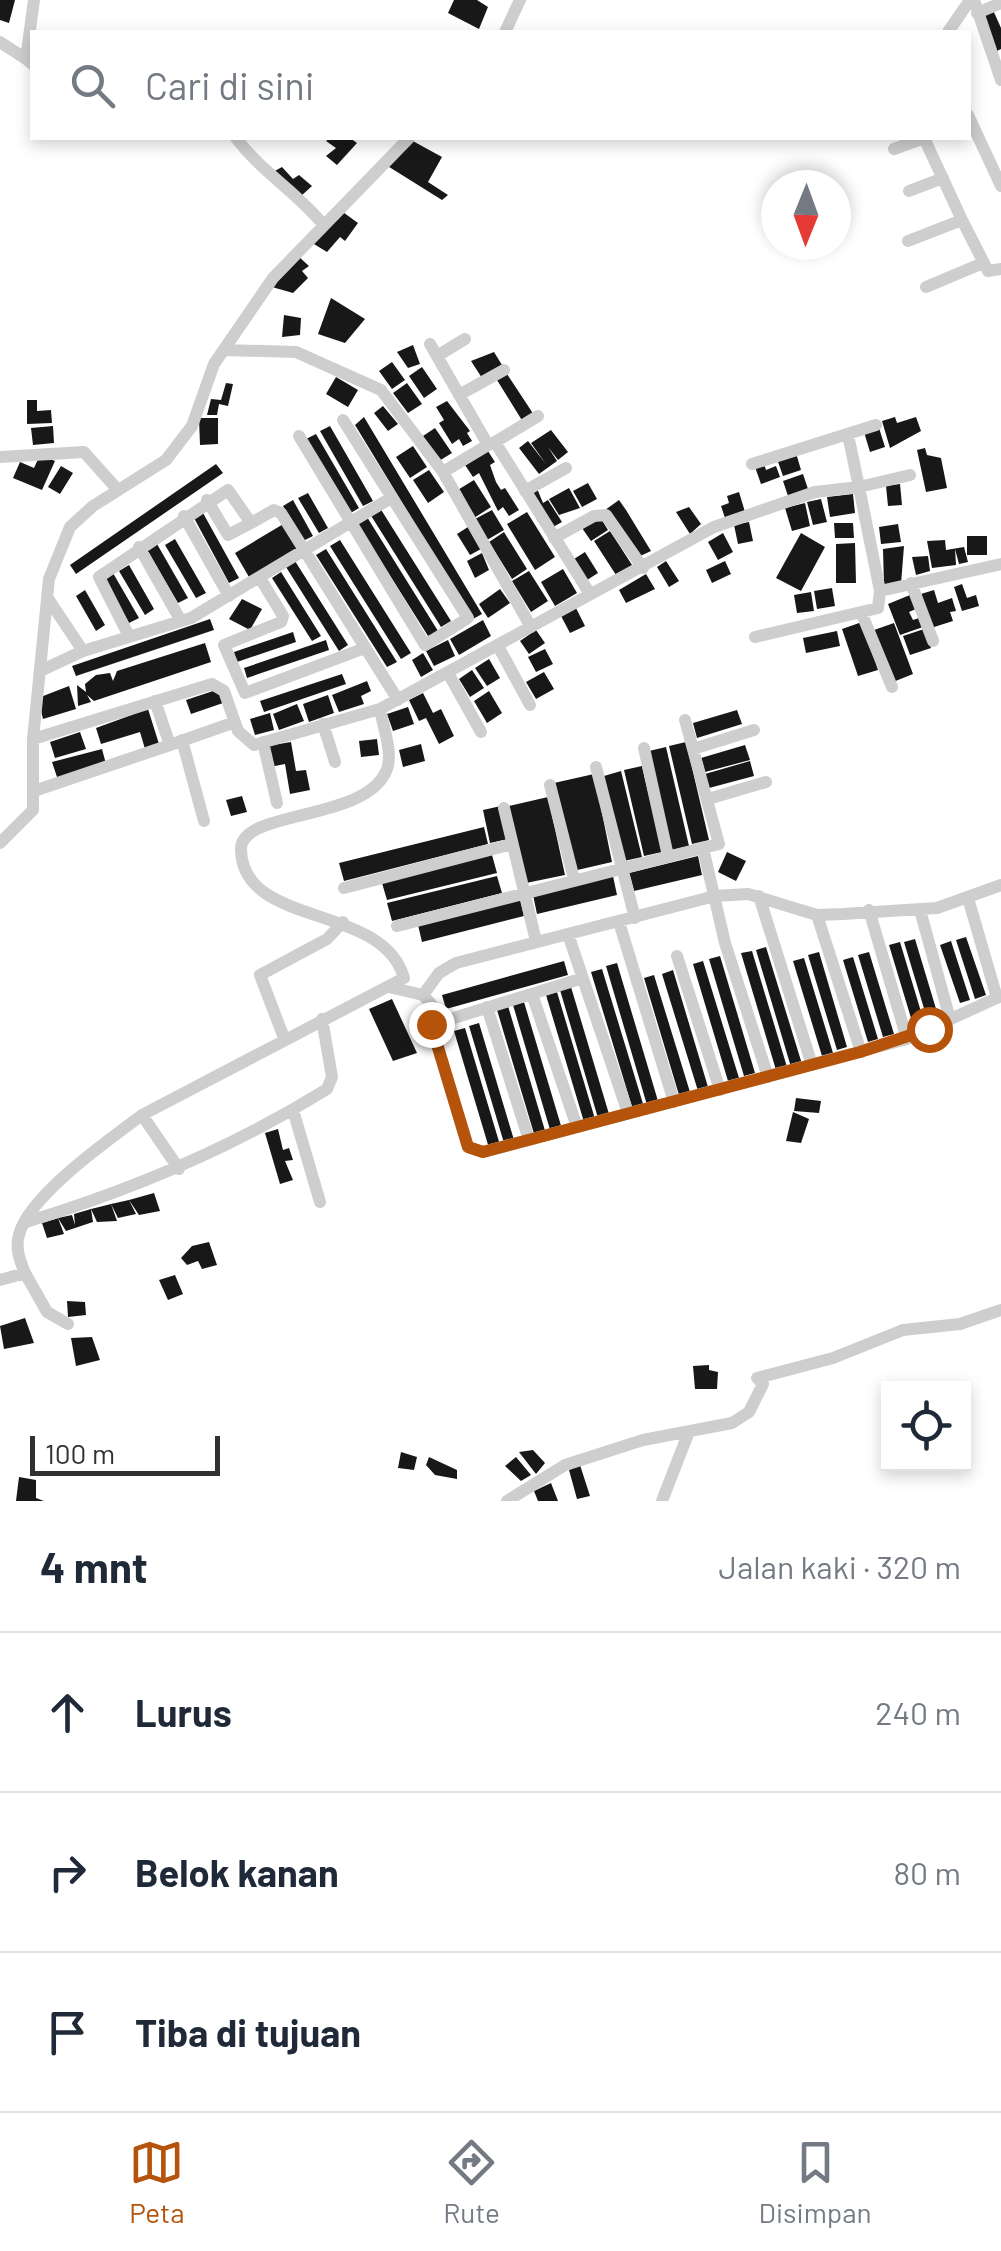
<!DOCTYPE html>
<html lang="id">
<meta charset="utf-8">
<style>
:root{--surface:#fff;--page:#f6f6f7;--text:#1f2937;--muted:#747a83;--line:#e0e1e3;--accent:#b45309}
body{margin:0;font-family:Barlow,sans-serif;background:var(--page);color:var(--text)}
.controls{position:absolute;right:30px;bottom:30px;display:grid;overflow:hidden;border-radius:0px;box-shadow:0 5px 15px #0003}
.controls button{width:90px;height:90px;display:grid;place-items:center;padding:0;border:0;border-bottom:2px solid var(--line);background:var(--surface);color:var(--text);font:50px sans-serif}
.compass{position:absolute;left:761px;top:170px;width:90px;height:90px;border-radius:50%;background:var(--surface);box-shadow:0 5px 15px #0003;rotate:181deg}
.scale{position:absolute;left:30px;bottom:25px;width:190px;box-sizing:border-box;padding-left:10px;border:5px solid #313131;border-top:0;font-size:28px;line-height:35px;white-space:nowrap;color:#313131;-webkit-text-stroke:8px #fff;paint-order:stroke}
.stop{position:absolute;width:30px;height:30px;margin:-22px;border:8px solid #b45309;border-radius:50%;background:#fff}
.stop.end{background:#b45309;border-color:#fff;box-shadow:0 2px 10px #0008}
.list{margin:0;padding:0;list-style:none}
h2{display:flex;justify-content:space-between;align-items:center;height:130px;margin:0;padding:0 40px;font-size:42px}
h2 small{font-size:32px;font-weight:400;color:var(--muted)}
.list li{display:grid;grid-template-columns:65px 1fr auto;gap:30px;align-items:center;box-sizing:border-box;height:160px;padding:0 40px;border-top:2px solid var(--line)}
.list b{display:block;font-size:38px;white-space:nowrap}
.list em{font-size:32px;font-style:normal;color:var(--muted)}
.icon{flex:none;width:55px;height:55px;fill:none;stroke:currentColor;stroke-width:2;stroke-linecap:round;stroke-linejoin:round}
.map{position:relative;flex:none;width:1001px;height:1501px;overflow:hidden}
.search{position:absolute;background:var(--surface);box-shadow:0 5px 15px #0003;left:30px;right:30px;top:30px;height:110px;display:flex;align-items:center;gap:25px;box-sizing:border-box;padding:0 35px;border-radius:0px;color:var(--muted);font-size:38px}
.sheet{height:610px;background:var(--surface)}
nav{display:flex;justify-content:space-around;align-items:center;box-sizing:border-box;height:140px;border-top:2px solid var(--line);background:var(--surface);font-size:28px;color:var(--muted)}
nav a{display:grid;justify-items:center;gap:5px}
nav .on{color:var(--accent)}
.map>svg:first-child{display:block}
</style>
<div class="map">
<svg width="1001" height="1501" viewBox="0 0 1001 1501">
<rect width="100%" height="100%" fill="#fff"/>
<path fill="#181818" d="M0,0h15l-6,23 -9,-3z
M454,0h23l11,7 -9,22 -31,-16z
M993,10l8,18v21l-8,4 -14,-38z
M331,138h19l7,5 -20,22 -11,-9 10,-8 -10,-7z
M411,140l31,17 -14,25 20,13 -6,5 -56,-35z
M282,167l11,12 6,-4 13,11 -11,10 -28,-24z
M340,210l18,13 -13,18 -5,-4 -13,15 -18,-11z
M298,256l11,10 -7,5 6,7 -15,15 -21,-6z
M331,298l34,21 -20,24 -27,-9z
M284,315l17,3 -1,17 -18,2z
M413,345l7,19 -12,4 -11,-16z
M494,352l8,13 -20,13 -11,-17z
M392,362l13,18 -13,9 -13,-18z
M422,367l15,22 -13,9 -15,-22z
M507,374l27,41 -11,7 -26,-42z
M336,377l22,13 -10,17 -22,-13z
M226,383l7,1 -5,22 -9,-2 -2,11h-10l4,-16 10,1z
M407,383l15,21 -14,9 -15,-20z
M27,400h10v11l14,-1 1,13 -25,1z
M447,401l23,30 -3,2 5,8 -9,5 -4,-7 -7,5 -13,-21 5,-3 -8,-13z
M383,406l15,18 -10,7 -14,-18z
M364,417l118,197 -9,5 -118,-194z
M895,417l2,6 19,-6 5,14 -31,17 -8,-27z
M199,418h19v26l-18,1z
M53,426l1,17 -21,2 -2,-17z
M330,426l43,75 -10,5 -43,-75z
M435,428l17,25 -13,8 -16,-25z
M879,428l6,19 -15,5 -6,-20z
M551,430l17,22 -10,8 -10,-13 9,14 -18,13 -20,-26 9,-7 18,23 -15,-21z
M316,434l43,74 -10,6 -43,-75z
M413,446l14,21 -17,11 -14,-21z
M486,448l9,14 -5,3 6,17 5,8 4,-2 14,22 -10,6 -6,-9 -5,4 -19,-38 -6,4 -10,-15z
M925,448l2,7 14,3 6,30 -21,4 -9,-42z
M796,453l5,17 -18,6 -6,-17z
M40,455l15,6 -13,29 -29,-12 7,-16 14,6z
M216,464l7,9 -147,101 -6,-9z
M764,464l2,6 10,-4 4,11 -19,7 -6,-17z
M61,466l12,7 -13,21 -12,-7z
M429,470l15,22 -16,11 -15,-23z
M803,474l6,18 -20,7 -6,-18z
M474,480l17,27 -17,11 -18,-27z
M588,483l9,16 -15,8 -9,-16z
M900,484l2,21 -14,1 -2,-20z
M536,486l7,17 5,-3 14,22 -9,5 -25,-36z
M569,488l11,20 -21,7 -10,-16z
M739,492l6,20 -20,6 -4,-12 8,-3 -2,-7z
M308,493l20,35 -9,5 -21,-35z
M853,494l2,19 -25,4 -3,-20z
M821,499l6,23 -14,3 -6,-23z
M293,500l20,36 -10,5 -20,-35z
M619,500l7,10 25,41 -13,6 -33,-47z
M805,503l5,23 -18,5 -7,-23z
M689,507l12,17 -11,10 -14,-22z
M380,508l71,113 -10,6 -71,-113z
M492,510l12,20 -17,10 -12,-21z
M527,512l28,45 -20,13 -28,-46z
M203,513l36,65 -10,5 -35,-65z
M367,517l71,114 -10,5 -71,-113z
M600,517l8,13 -17,11 -9,-13z
M749,522l4,19 -15,3 -4,-19z
M285,523l14,24 -50,30 -14,-24z
M834,523h19l1,15h-19z
M898,524l3,18 -20,2 -2,-17z
M468,527l13,22 -11,6 -13,-21z
M610,531l24,37 -16,10 -24,-37z
M504,532l23,37 -15,10 -23,-37z
M723,533l10,19 -15,8 -10,-18z
M801,533l24,14 -24,44 -25,-13z
M967,536h20v19h-20z
M175,539l31,54 -10,5 -31,-53z
M340,540l71,113 -10,6 -71,-113z
M945,540l1,10 18,-3 4,15 -9,2 -4,-15 1,16 -24,3 -5,-27z
M855,543l1,40h-20v-39z
M157,544l31,54 -10,5 -31,-53z
M904,546l-3,38 -17,2 -1,-37z
M326,549l71,113 -10,5 -71,-112z
M585,552l13,21 -11,7 -13,-21z
M482,553l7,17 -14,8 -8,-17z
M928,556l2,15 -14,4 -4,-18z
M295,561l53,84 -9,6 -53,-84z
M666,561l13,20 -10,6 -12,-20z
M725,561l6,13 -19,9 -6,-13z
M129,565l25,44 -9,6 -26,-44z
M563,569l14,24 -22,13 -14,-24z
M529,571l19,30 -17,11 -19,-31z
M281,572l40,64 -9,5 -40,-63z
M113,573l26,45 -10,5 -25,-44z
M646,574l9,15 -29,14 -7,-13z
M962,584l5,14 9,-3 3,11 -17,5 -8,-24z
M832,588l3,18 -18,3 -3,-18z
M500,589l10,14 -22,15 -9,-14z
M85,590l20,35 -9,6 -20,-35z
M934,590l4,13 14,-5 4,13 -6,1 3,9 -22,7 -10,-34z
M811,592l3,19 -17,2 -3,-18z
M910,595l6,14 -7,3 4,8 6,-2 4,9 -23,8 -12,-31z
M242,599l20,10 -12,21 -21,-11z
M576,608l9,18 -15,7 -9,-17z
M210,619l4,11 -138,46 -4,-10z
M483,620l8,16 -32,19 -9,-16z
M862,622l16,48 -20,6 -16,-47z
M894,623l19,51 -20,8 -19,-52z
M924,629l7,19 -21,7 -7,-19z
M536,630l9,13 -16,11 -9,-13z
M837,631l3,15 -34,7 -3,-15z
M293,632l3,10 -59,20 -3,-10z
M326,640l3,10 -82,28 -3,-10z
M448,640l7,16 -21,10 -8,-15z
M205,643l6,19 -117,39 -7,-6 4,7 -13,4 -1,-21 9,7 -1,-8 11,-9 14,-2 3,8 4,-10z
M545,649l8,15 -17,8 -8,-15z
M423,653l10,17 -12,7 -9,-17z
M489,659l11,19 -13,8 -12,-18z
M472,670l12,18 -14,9 -11,-18z
M544,672l10,17 -18,10 -10,-17z
M342,674l4,10 -82,28 -4,-11z
M367,681l4,10 -10,5 3,8 -25,8 -7,-17z
M69,686l7,23 -33,10 -5,-21z
M219,689l4,14 -32,11 -5,-14z
M489,691l13,22 -15,10 -13,-22z
M423,693l10,20 8,-4 13,27 -15,8 -13,-26 -7,3 -10,-21z
M328,695l6,18 -25,9 -6,-18z
M297,704l7,17 -25,9 -6,-16z
M408,707l6,17 -21,7 -6,-17z
M148,709l11,35 -14,5 -5,-17 -39,12 -5,-16z
M737,710l5,14 -45,14 -4,-15z
M270,713l4,17 -19,5 -5,-16z
M80,732l6,17 -31,9 -5,-16z
M377,739l2,16 -18,2 -2,-16z
M291,742l5,29 10,-1 4,20 -20,4 -5,-30 -15,3 -3,-21z
M686,742l23,98 -17,4 -23,-98z
M421,744l4,17 -22,6 -4,-17z
M745,745l5,15 -45,12 -4,-14z
M666,747l23,99 -18,4 -22,-99z
M102,749l4,15 -48,16 -6,-18z
M750,761l4,15 -45,12 -4,-14z
M642,766l20,86 -18,4 -20,-86z
M621,771l21,86 -18,4 -20,-85z
M594,774l18,88 -39,9 -19,-88z
M242,796l5,16 -16,4 -5,-16z
M548,797l17,78 -39,8 -17,-77z
M501,806l7,33 -18,4 -7,-33z
M484,827l4,17 -144,37 -5,-18z
M727,852l19,9 -10,20 -18,-9z
M492,855l5,18 -110,27 -5,-17z
M698,856l4,19 -68,16 -5,-18z
M497,876l5,17 -110,28 -5,-18z
M613,876l4,19 -80,19 -4,-19z
M520,899l4,17 -102,26 -4,-17z
M966,937l20,58 -11,4 -19,-59z
M915,939l25,83 -11,3 -25,-83z
M951,941l19,59 -10,3 -20,-58z
M900,942l25,83 -11,3 -25,-83z
M766,947l36,117 -11,3 -35,-117z
M752,951l35,116 -11,3 -35,-117z
M819,952l28,95 -10,3 -29,-95z
M869,952l25,82 -11,3 -25,-82z
M720,956l35,117 -11,3 -35,-117z
M853,957l25,82 -10,3 -25,-82z
M804,958l29,95 -11,3 -29,-95z
M564,961l4,14 -122,34 -4,-14z
M703,961l36,117 -11,3 -35,-117z
M617,963l41,138 -11,4 -41,-139z
M602,969l42,138 -11,3 -42,-138z
M673,970l35,117 -10,4 -36,-117z
M654,975l36,117 -11,3 -35,-117z
M571,987l38,127 -11,4 -38,-128z
M557,992l38,127 -11,3 -38,-127z
M392,999l25,54 -24,8 -24,-52z
M524,1002l38,127 -11,4 -38,-128z
M508,1006l38,128 -11,3 -38,-127z
M479,1023l35,117 -10,3 -35,-117z
M465,1028l35,117 -11,3 -35,-117z
M796,1098l25,3 -2,12 -25,-2z
M793,1112l16,7 -8,24 -15,-2z
M278,1129l5,21 6,-2 4,12 -8,1 8,19 -13,4 -15,-51z
M154,1193l6,18 -21,4 -10,-15z
M129,1200l7,14 -18,4 -7,-14z
M111,1204l6,17 -20,1 -6,-13 2,13 -27,9 -8,-13 14,-3 3,10 -1,-11 17,-5z
M58,1218l6,16 -17,4 -5,-15z
M209,1242l8,23 -15,4 -4,-8 -11,4 -6,-7 11,-12z
M175,1275l8,19 -15,6 -9,-20z
M67,1301l18,1 1,13 -18,2z
M25,1318l9,25 -30,6 -4,-23z
M92,1337l8,23 -24,6 -5,-28z
M709,1365v5l9,2 -1,17h-22l-2,-23z
M533,1450l12,13 -9,11 -17,-22z
M401,1452l16,5 -3,13 -16,-2z
M429,1457l28,13v9l-22,-4 -9,-10z
M516,1457l15,18 -10,6 -16,-15z
M580,1465l10,31 -13,3 -8,-29z
M19,1477l17,3v18l8,3h-28z
M551,1483l7,18h-20l-4,-10z"/>
<g fill="none" stroke-linecap="round" stroke-linejoin="round">
<path stroke="#cecece" stroke-width="12" d="M974,0l27,80
M977,13l24,-10
M505,32l15,-32
M948,32l22,-32
M0,42l26,17
M32,64l-6,-5 8,-59
M968,115l33,71
M236,138c25,33 59,53 86,85
M924,138l38,82
M894,149l30,-11
M909,191l34,-13
M908,241l54,-21 26,51 13,-2
M926,287l57,-24
M430,344l58,101
M224,350l72,2 85,38 62,82
M437,356l28,-17
M459,395l45,-25
M848,435l11,52 51,-12
M299,436l126,209 43,-27 -125,-198
M495,442l43,-26
M0,457l84,-5 33,37
M752,464l124,-39
M525,491l41,-23
M207,500l21,35 23,-12
M184,516l45,80
M554,538l40,-22 12,-1 37,53
M139,547l42,74
M260,578l23,38 -2,6 -57,23 21,48 120,-45
M911,583l22,58
M49,600l34,51 108,-33 200,-120
M861,612l31,75
M531,627l-88,-155 45,-27 7,-3 95,152
M129,636l-30,-59 129,-87 23,33 23,-13 7,3 117,187
M755,637l123,-29 2,-17
M498,646l32,59
M40,671l43,-20
M448,673l33,59
M155,701l15,44 65,-23
M685,720l34,124 -16,4 22,95 43,134
M323,724l12,38
M33,739l179,-55 12,7 14,40 16,14 126,-36 334,-182 101,-35 44,-5 21,104 121,-27
M182,740l22,81
M263,742l14,61
M644,748l24,108
M693,749l61,-19
M596,767l39,151
M550,785l24,94
M34,791l136,-46
M708,799l58,-17
M504,808l32,133
M0,843l33,-33v-71l16,-160 21,-52 23,-21 73,-46 26,-34 22,-62 59,-86 136,-140
M344,888l168,-44
M759,896l53,169
M968,898l29,100
M869,910l38,129
M920,910l30,109
M817,915l44,137
M619,922l55,180
M397,926l306,-78
M568,934l60,179
M677,956l43,134
M389,987l34,8 16,18 -8,12 37,122 15,5 424,-113 94,-43
M532,994l45,133
M423,995l16,-22 17,-10 259,-67 33,-2 69,21 26,-1 94,-6 64,-23
M487,1007l42,133
M431,1025l149,-46
M284,1038l-24,-63 67,-36 16,-17
M293,1110l27,92
M142,1115l37,54
M26,1222c106,-32 206,-74 301,-133l5,-12 -10,-58
M25,1273c-5,-12 -10,-25 -6,-38 9,-39 91,-96 123,-120l262,-137c-21,-76 -162,-49 -163,-129 0,-40 127,-27 146,-80 6,-17 -4,-42 -7,-60
M0,1280l25,-7 22,39 21,12
M507,1501l58,-36 78,-25 89,-17 17,-11 14,-28 -6,-6 76,-20 70,-28 57,-6 41,-14
M662,1501l26,-67"/>
</g>
<g fill="none" stroke-linecap="round" stroke-linejoin="round">
<path stroke="#b45309" stroke-width="12" d="M431,1024l37,123 15,5 377,-100 69,-23"/>
</g>
</svg>
<div class="controls">
<button><svg class="icon" aria-label="locate" viewBox="0 0 24 24"><circle cx="12" cy="12" r="6"/><path d="M12 2v4M12 18v4M2 12h4M18 12h4"/></svg></button>
</div>
<svg class="compass" viewBox="-18 -18 36 36"><path d="M0-13l5 13h-10z" fill="#e53935"/><path d="M0 13l5-13h-10z" fill="#747a83"/></svg>
<div class="scale">100 m</div>
<div class="stop" style="left:929px;top:1029px"></div>
<div class="stop end" style="left:431px;top:1024px"></div>
<div class="search"><svg class="icon" aria-label="search" viewBox="0 0 24 24"><circle cx="10" cy="10" r="6"/><path d="M15 15l6 6"/></svg>Cari di sini</div>
</div>
<section class="sheet">
<h2>4 mnt<small>Jalan kaki · 320 m</small></h2>
<ul class="list">
<li><svg class="icon" aria-label="ahead" viewBox="0 0 24 24"><path d="M12 20V5M6 11l6-6 6 6"/></svg><div><b>Lurus</b></div><em>240 m</em></li>
<li><svg class="icon" aria-label="right" viewBox="0 0 24 24"><path d="M7 20v-9h11M14 6l5 5-5 5"/></svg><div><b>Belok kanan</b></div><em>80 m</em></li>
<li><svg class="icon" aria-label="arrive" viewBox="0 0 24 24"><path d="M6 21V4h12l-3 4 3 4H6"/></svg><div><b>Tiba di tujuan</b></div></li>
</ul>
</section>
<nav>
<a class="on"><svg class="icon" aria-label="map" viewBox="0 0 24 24"><path d="M3 6l6-2 6 2 6-2v14l-6 2-6-2-6 2zM9 4v14M15 6v14"/></svg>Peta</a>
<a><svg class="icon" aria-label="directions" viewBox="0 0 24 24"><path d="M12 3l9 9-9 9-9-9zM9 14v-3h6M13 9l2 2-2 2"/></svg>Rute</a>
<a><svg class="icon" aria-label="saved" viewBox="0 0 24 24"><path d="M7 4h10v16l-5-4-5 4z"/></svg>Disimpan</a>
</nav>
